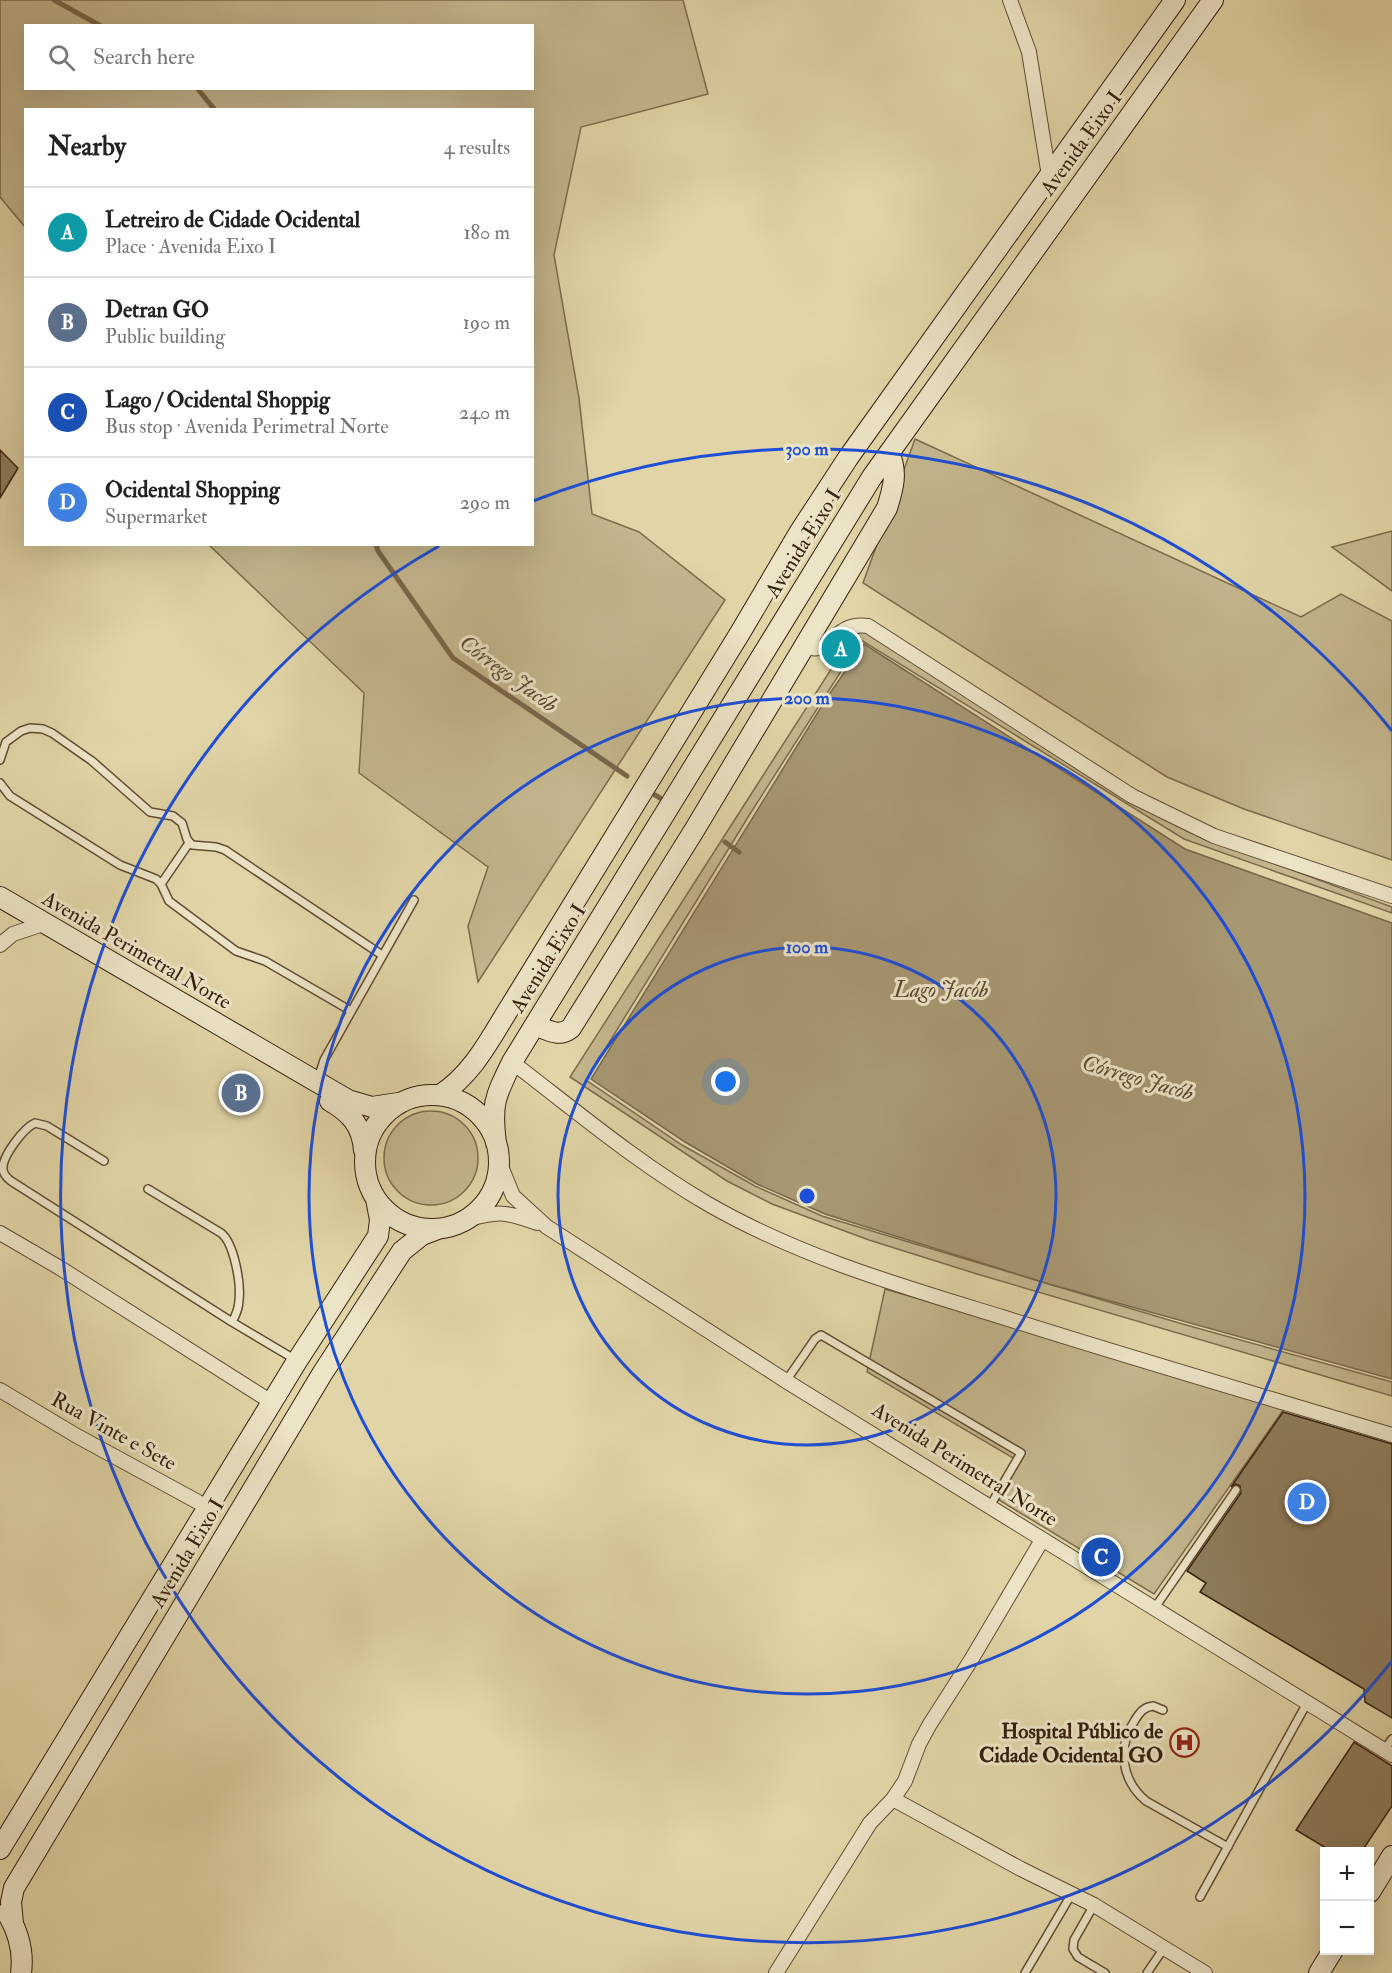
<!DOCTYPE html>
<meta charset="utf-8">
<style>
:root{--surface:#fff;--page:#f6f6f6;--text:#222;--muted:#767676;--line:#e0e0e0;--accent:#7c3aed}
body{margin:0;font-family:"IM FELL Double Pica",serif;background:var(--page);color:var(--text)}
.controls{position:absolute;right:18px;bottom:18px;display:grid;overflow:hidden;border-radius:0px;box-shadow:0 6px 24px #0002}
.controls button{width:54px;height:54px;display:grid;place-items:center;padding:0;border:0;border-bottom:2px solid var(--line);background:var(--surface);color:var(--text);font:30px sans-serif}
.you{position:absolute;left:726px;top:1082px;width:21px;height:21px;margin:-15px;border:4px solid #fff;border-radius:50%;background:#1a73e8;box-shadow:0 0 0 9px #1a73e833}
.badge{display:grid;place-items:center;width:39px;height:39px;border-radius:50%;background:var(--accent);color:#fff;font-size:20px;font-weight:700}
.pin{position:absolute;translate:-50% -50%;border:3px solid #fff;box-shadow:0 2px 6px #0006}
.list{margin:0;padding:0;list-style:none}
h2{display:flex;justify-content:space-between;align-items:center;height:78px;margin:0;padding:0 24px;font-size:26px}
h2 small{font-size:20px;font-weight:400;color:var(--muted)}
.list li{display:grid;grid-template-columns:39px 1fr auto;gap:18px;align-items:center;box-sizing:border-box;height:90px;padding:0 24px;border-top:2px solid var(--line)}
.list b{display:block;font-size:22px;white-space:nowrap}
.list p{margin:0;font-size:20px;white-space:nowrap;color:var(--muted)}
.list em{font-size:20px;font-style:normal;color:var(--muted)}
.icon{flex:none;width:33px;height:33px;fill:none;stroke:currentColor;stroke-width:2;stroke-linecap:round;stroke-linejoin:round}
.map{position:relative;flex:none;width:1392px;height:1973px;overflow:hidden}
.search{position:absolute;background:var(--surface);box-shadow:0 6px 24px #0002;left:24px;top:24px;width:510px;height:66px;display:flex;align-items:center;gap:15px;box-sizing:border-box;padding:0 21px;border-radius:0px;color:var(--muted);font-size:22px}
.panel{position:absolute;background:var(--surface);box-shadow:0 6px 24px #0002;left:24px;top:108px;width:510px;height:438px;border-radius:0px}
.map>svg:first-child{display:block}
</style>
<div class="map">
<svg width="1392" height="1973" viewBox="0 0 1392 1973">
<rect width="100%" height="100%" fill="#e1d5a7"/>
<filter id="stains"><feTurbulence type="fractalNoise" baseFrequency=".00333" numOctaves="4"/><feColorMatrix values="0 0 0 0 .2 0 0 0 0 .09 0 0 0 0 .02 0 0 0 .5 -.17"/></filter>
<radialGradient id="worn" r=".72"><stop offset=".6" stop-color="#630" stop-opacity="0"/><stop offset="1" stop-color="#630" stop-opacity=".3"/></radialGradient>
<path fill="#c4b68d" stroke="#7c6b4d" stroke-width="1.5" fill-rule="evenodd" d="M0,0h683l25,94 -127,33 -27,128 25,143 13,116 47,18 86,68 -247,382 -10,-56 20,-59 -129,-94 5,-80 -155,-148 323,-1v-434h-506l-1,117 -25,-30zM26,26h506v62h-506z
M915,439l386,178 40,-23 51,27v239l-148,-51 -77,-32 -304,-194z
M1392,531v60l-60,-44z
M864,631l255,165 70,36 203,75v6l-208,-74 -323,-199 -111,174 -164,266 96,65 73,41 67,30 357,107 213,59v14l-415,-122 -108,-34 -97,-36 -45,-23 -157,-104 283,-442z
M384 1158a47 47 0 1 1 94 0a47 47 0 1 1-94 0Z
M885,1289l401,117 -132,188 -155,-94 16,-41 -148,-87z"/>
<path fill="#a79773" stroke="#79674a" stroke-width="1.5" d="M864,644l321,205 207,74v456l-343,-95 -224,-70 -68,-30 -72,-42 -94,-63 237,-383z"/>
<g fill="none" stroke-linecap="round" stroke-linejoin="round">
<path stroke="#79674a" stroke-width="5" d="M54,0l47,26
M197,88l18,22
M376,544l2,7 75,107 174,118
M655,795l5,3
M725,842l14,10"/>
</g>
<path fill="#8e7e5d" stroke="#35200d" stroke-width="1.5" d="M0,450l18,18 -18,30z
M1283,1412l109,32v274l-27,-16 -1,-13 -164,-97 6,-9 -19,-12 54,-78 -1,-7 -4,-2 -5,3z
M1354,1742l38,24v40l-30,45h-31l-35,-21z"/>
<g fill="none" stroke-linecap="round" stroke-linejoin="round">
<defs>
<path id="lane" d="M0,760l6,-18 15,-11 9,-3 13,1 9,4 40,28 58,51 23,4 9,7 5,16 5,6 24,2 9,3 157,105
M0,783l10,13 110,69 36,14 5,5 8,17 67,50 29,10 86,50
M161,884l28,-41
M318,1078l6,-18 90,-160
M104,1161l-57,-35 -12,-3c-11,5 -34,34 -32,47 1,5 4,8 8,11l221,141 64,38
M148,1189l73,44c13,10 20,50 18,67 0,8 -3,15 -7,22
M786,1381l29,-42 6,-4 200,118 -31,53
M1154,1609l82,-119
M1163,1710l-10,-4c-9,1 -13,6 -18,14 -18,27 -14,60 11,81l82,46
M1384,1750l8,-11
M1200,1897l107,-194
M1094,1905l-20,35 -1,9 5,8 27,16
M1025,1973l46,-78
M1147,1973l17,-25"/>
<path id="street" d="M1010,0l19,52 20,124
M804,646c31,12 26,-25 64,-20l264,170 82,40 178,60
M0,945l13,-11 30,-10
M512,1062c64,49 127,102 196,142 92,53 193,82 294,113 129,41 260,79 390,118
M498,1159l15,37 34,31 239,154 606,374
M465,1220c33,-9 40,-9 72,3
M0,1233l60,35 213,135
M0,1390l77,46 132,72
M893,1799l128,70 73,36 111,68
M776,1973l94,-150 23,-24 12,-18 14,-37 11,-20 41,-64 71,-120"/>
<path id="secondary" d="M0,897l348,203 24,7 26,-4
M535,1025c13,5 24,13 36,3l124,-199 192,-321c6,-19 11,-36 2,-55
M365 1162a67 67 0 1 1 134 0a67 67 0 1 1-134 0Z
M440,1095c33,-21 50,-56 70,-88l230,-374 59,-100 49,-75 327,-458
M330,1101c21,12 32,25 34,49
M496,1143c-5,-39 -1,-46 16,-81l360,-585 341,-477
M0,1849l297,-488 81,-125 2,-16 -4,-21
M1370,1892l22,-36
M7,1913c11,18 17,38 14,60
M13,1924l-2,-22 3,-14 308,-514 80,-123 20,-16 16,-6
M1319,1973l14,-23"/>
</defs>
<use href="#lane" stroke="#604d34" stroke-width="10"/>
<use href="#street" stroke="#604d34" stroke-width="16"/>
<use href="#secondary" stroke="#35200d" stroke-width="22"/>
<use href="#lane" stroke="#ece4c6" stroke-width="7"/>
<use href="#street" stroke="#ece4c6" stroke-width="14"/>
<use href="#secondary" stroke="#ece4c6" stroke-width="20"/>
</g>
<g fill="none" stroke="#1d4ed8" stroke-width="3">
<circle cx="807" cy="1196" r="249"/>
<circle cx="807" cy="1196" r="498"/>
<path d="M1392 1661A747 747 0 1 1 439 546M533 501A747 747 0 0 1 1392 731"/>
</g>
<defs>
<symbol id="hospital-ring" viewBox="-11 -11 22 22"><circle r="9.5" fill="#ece4c6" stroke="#8f2418" stroke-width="1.5"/><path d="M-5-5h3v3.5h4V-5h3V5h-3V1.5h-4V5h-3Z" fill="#8f2418"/></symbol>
</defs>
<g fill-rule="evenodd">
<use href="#hospital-ring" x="1168" y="1726" width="33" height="33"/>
</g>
<g text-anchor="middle" stroke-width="6" stroke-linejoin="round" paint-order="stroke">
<g font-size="21" fill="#35200d" stroke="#ece4c6">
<text transform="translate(1081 143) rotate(-54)" y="7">Avenida Eixo I</text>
<text transform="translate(803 543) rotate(-58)" y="7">Avenida Eixo I</text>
<text transform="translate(137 950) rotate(30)" y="7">Avenida Perimetral Norte</text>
<text transform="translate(548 958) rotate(-58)" y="7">Avenida Eixo I</text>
<text transform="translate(114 1431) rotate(29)" y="7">Rua Vinte e Sete</text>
<text transform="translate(965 1464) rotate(32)" y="7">Avenida Perimetral Norte</text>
<text transform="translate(187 1553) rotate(-59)" y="7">Avenida Eixo I</text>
</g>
<g font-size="21" font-weight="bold" fill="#35200d" stroke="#ece4c6" text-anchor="end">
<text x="1163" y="1738">Hospital Público de<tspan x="1163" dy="24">Cidade Ocidental GO</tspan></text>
</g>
<g font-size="22" font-style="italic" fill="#5d4a31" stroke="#ece4c6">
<text transform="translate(509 673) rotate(36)" y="8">Córrego Jacób</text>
<text x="941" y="997">Lago Jacób</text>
<text transform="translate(1138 1077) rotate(16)" y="8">Córrego Jacób</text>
</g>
</g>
<circle cx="807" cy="1196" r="9" fill="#1d4ed8" stroke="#ece4c6" stroke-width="3"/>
<g font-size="18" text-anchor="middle" font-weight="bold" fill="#1d4ed8" stroke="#ece4c6" stroke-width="6" stroke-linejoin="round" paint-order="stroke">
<text x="807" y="455">300 m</text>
<text x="807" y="704">200 m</text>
<text x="807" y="953">100 m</text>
</g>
<rect width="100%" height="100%" filter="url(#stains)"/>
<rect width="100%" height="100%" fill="url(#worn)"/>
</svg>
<div class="controls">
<button>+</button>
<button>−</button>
</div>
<div class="you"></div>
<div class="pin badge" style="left:841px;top:649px;background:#0f9aa8">A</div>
<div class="pin badge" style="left:241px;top:1093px;background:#5c6f8a">B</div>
<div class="pin badge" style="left:1101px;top:1557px;background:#1a4fb4">C</div>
<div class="pin badge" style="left:1307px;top:1502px;background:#3f7fe0">D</div>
<div class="search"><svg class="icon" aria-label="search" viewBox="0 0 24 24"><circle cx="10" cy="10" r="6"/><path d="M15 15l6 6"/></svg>Search here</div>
<section class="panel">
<h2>Nearby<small>4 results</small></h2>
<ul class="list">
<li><span class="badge" style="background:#0f9aa8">A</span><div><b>Letreiro de Cidade Ocidental</b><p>Place · Avenida Eixo I</p></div><em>180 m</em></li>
<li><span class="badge" style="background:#5c6f8a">B</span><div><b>Detran GO</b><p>Public building</p></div><em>190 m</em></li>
<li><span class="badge" style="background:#1a4fb4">C</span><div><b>Lago / Ocidental Shoppig</b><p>Bus stop · Avenida Perimetral Norte</p></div><em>240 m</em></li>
<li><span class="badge" style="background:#3f7fe0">D</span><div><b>Ocidental Shopping</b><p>Supermarket</p></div><em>290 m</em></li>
</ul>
</section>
</div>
